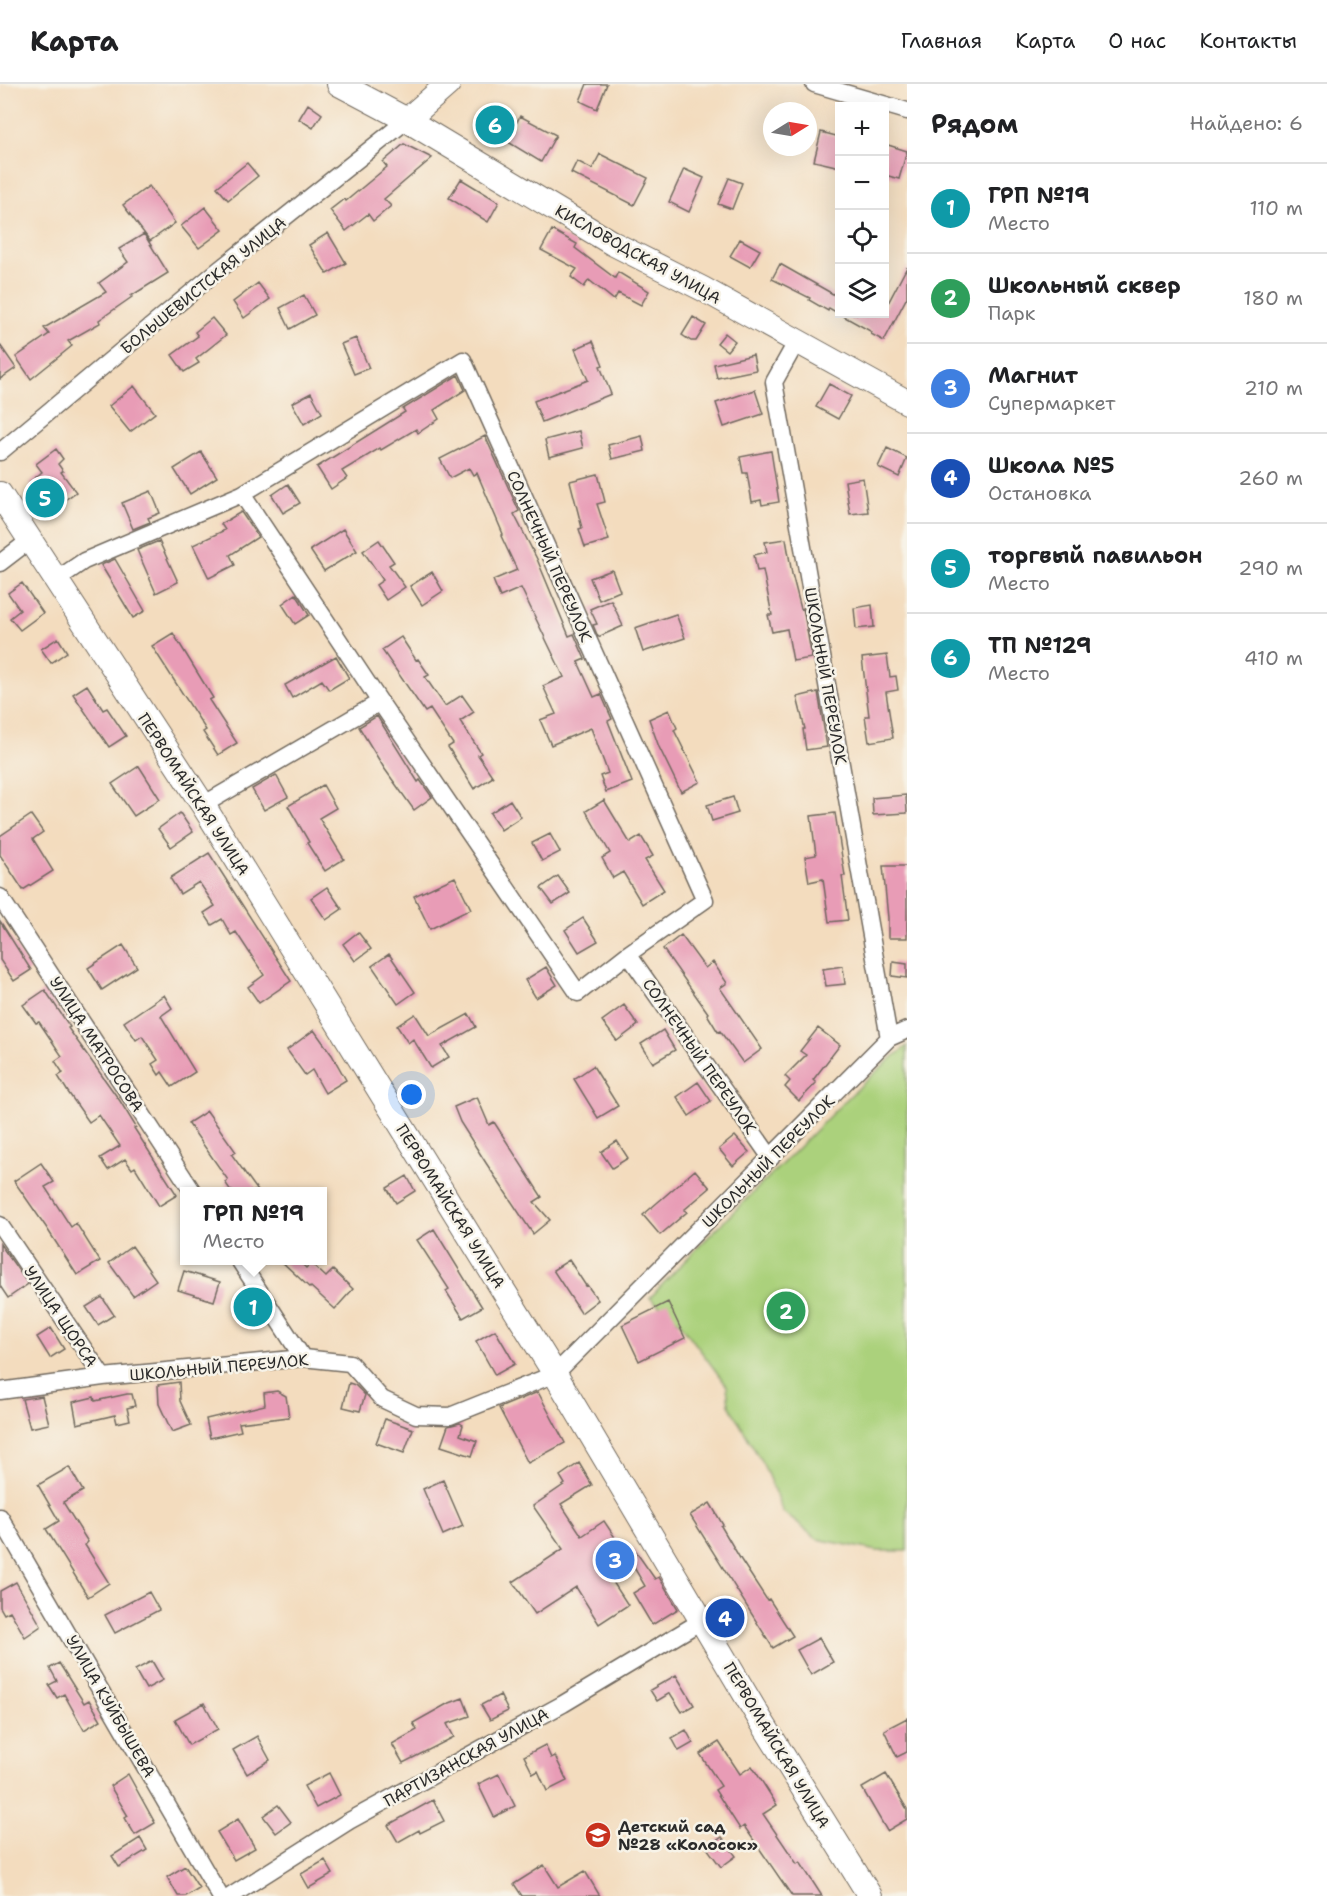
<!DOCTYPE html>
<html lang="ru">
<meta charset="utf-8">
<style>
:root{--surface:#fff;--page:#f2f2f2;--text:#202124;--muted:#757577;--line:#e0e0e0;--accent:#111827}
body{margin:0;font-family:"Shantell Sans",sans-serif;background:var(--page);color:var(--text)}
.controls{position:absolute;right:18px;top:18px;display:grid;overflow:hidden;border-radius:0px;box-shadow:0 6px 24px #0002}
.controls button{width:54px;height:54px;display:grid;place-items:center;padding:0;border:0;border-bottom:2px solid var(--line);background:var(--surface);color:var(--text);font:30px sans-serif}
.compass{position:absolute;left:763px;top:18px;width:54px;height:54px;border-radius:50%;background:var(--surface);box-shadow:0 6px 24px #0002;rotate:79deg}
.you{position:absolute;left:412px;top:1011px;width:21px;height:21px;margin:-15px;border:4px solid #fff;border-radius:50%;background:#1a73e8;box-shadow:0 0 0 9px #1a73e833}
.badge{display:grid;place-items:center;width:39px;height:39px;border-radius:50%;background:var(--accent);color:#fff;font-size:20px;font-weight:700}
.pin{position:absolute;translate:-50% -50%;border:3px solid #fff;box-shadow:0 2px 6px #0006}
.popup{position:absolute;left:180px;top:1103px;width:147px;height:78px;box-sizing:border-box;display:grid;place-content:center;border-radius:0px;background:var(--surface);filter:drop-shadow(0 2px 4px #0005);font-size:20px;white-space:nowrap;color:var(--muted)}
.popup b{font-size:22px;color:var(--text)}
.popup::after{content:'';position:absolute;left:50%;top:100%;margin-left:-12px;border:12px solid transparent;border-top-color:var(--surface)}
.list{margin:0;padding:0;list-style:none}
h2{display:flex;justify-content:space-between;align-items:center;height:78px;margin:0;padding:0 24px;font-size:26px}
h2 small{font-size:20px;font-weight:400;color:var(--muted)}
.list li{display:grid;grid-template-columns:39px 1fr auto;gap:18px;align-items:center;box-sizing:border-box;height:90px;padding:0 24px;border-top:2px solid var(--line)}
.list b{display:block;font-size:22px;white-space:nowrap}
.list p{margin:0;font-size:20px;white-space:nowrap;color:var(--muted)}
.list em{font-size:20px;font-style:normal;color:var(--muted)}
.icon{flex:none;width:33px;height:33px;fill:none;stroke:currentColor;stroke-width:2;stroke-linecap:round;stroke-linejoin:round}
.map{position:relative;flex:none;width:907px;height:1812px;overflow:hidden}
header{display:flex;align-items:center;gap:36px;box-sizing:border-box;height:84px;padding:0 30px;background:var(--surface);border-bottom:2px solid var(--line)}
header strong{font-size:28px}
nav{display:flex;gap:33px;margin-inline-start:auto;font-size:21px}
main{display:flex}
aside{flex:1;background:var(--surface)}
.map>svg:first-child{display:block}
</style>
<header>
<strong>Карта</strong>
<nav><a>Главная</a><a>Карта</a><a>О нас</a><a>Контакты</a></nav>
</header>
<main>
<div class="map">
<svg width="907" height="1812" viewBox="0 0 907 1812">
<rect width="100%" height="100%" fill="#f7f3e8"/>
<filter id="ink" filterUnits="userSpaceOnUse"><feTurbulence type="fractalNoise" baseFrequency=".0167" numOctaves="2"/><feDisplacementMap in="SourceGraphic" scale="12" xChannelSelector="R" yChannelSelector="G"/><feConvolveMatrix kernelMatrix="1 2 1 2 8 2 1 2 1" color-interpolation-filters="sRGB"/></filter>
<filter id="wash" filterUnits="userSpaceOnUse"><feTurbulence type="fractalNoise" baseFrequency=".008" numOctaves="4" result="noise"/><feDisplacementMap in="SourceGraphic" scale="24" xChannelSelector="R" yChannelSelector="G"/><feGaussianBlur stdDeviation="1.35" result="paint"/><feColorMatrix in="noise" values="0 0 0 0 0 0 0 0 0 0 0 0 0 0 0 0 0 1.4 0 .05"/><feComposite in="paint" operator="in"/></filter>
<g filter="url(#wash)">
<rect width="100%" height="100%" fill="#f3dcbe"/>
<path fill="#abd17b" stroke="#6b7e53" stroke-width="1.5" d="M907,962v505h-29l-61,-12 -34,-27 -19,-46 -35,-61 -2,-19 -47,-63 -30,-25c43,-48 90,-92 136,-138 39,-39 77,-80 121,-114z"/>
<g id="blocks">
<path fill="#e89cb6" d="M587,0h20l-10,25 -17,-8z
M308,20l14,10 -9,14 -14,-9z
M494,31l20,13 6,-12 36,19 -15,27 -56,-34z
M821,48l19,5v30l-26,-6z
M404,60l28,14 -48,41 7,7 -18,15 -5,-7 -22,17 -16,-21 14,-11 2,2 41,-34 -4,-5z
M885,60l22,7 -8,28 -14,-4z
M600,70l48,24 -14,27 -63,-32 6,-12 15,8z
M247,79l11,13 -30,24 -11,-13z
M684,85l20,9 -15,34 -20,-10z
M729,94l13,5 -10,26 -14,-5z
M461,95l38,23 -11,20 -39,-24z
M149,102l26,37 -25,18 -27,-36z
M205,123l18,23 -24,18 -18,-22z
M552,146l25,14 -2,4 40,30 3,-6 31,19 -8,14 -23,-12 -4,7 -25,-20 -5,7 -13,-10 6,-8 -36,-19z
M328,149l18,30 -19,11 -18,-29z
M144,150l24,39 -37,23 1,1 -33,23 1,3 -32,18 4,5 -41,33 -15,-22 33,-23 -5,-6 62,-36 -7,-9 29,-21 -9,-13z
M740,155l20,11 -10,17 -20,-11z
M780,180l60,34v16h45v-5l22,-42v30l-23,44 -13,-7 1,-2 -43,-24 -1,3 -19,-11 1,-2 -38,-19z
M258,199l12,16 -26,19 -11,-16z
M304,211l11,20 -25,14 -10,-21z
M693,233l13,8 -10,16h-5l-9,-6z
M212,234l14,17 -30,24 3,4 -15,9 -12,-17 26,-19 -3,-4z
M725,249l10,8 -8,10 -10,-8z
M356,254l13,30 -15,6 -13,-30z
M593,257l10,24 -3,1 11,28 -69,28 -8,-21 54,-21 -13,-31z
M0,261l16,23 -16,11z
M753,271l3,15 -39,8 -3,-14z
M458,291l7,15 -31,20 5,9 -21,14 -2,-4 -35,21 -1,-2 -38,23 5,7 -16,11 -14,-22 88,-55 -2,-3z
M829,300l22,12 -13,23 -22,-12z
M134,302l21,27 -25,19 -21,-26z
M755,306l8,24 -39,13 -8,-24z
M311,309l11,20 -18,11 -12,-21z
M579,347l4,17 -34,9 -4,-17z
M485,352l34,75 -5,3 23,45 32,77 5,-2 11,25 -7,3 16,35 7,-3 11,25 -4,2 24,61 -26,10 -6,-16 8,-3 -17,-45 -40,17 -11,-25 16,-6 -13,-28 21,-9 -43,-89 -21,9 -7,-17 24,-10 -16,-34 2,-2 -26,-61 -4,2 -4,-7 -19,10 -10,-19z
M642,352l3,15 -33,8 -4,-14z
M887,364l20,10 -8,19 -21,-10z
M56,365l7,10 -5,5 5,7 -2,1 15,20 -27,19 -20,-28 13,-11 -6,-8z
M771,367l8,51 -17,3 -1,-5 -9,2 -5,-29h-4l-3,-16z
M201,368l16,25 -27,17 -16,-25z
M598,390l7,28 -8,2 12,36 -24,7 -6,-18 3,-1 -12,-47z
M863,394l5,34 -18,2 -5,-33z
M288,400l12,19 -17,10 -11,-18z
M151,407l9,22 -12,5 2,4 -17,7 -11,-26z
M241,428l17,25 -28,18 5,10 -26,13 -16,-33 32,-15 -4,-6z
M343,445l14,22 -33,20 -14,-21z
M786,455l6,35 9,35 2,-1 9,50 -19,3 -6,-32 -15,3 -4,-17h4l-9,-45 -6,1 -3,-16 13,-3 -2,-10z
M379,456l15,22 -5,3 16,22 -19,13 -10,-15 7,-5 -20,-29z
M159,457l19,41 -22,11 -19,-43z
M115,475l30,52 -12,7 -32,-53z
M612,486l8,21 -21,9 -9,-22z
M432,488l11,19 -21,14 -12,-19z
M22,499l21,30 -23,17 -10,-12 10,-8 -12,-17z
M296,510l13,21 -14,9 -13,-20z
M611,516l12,26 -25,11 -5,-12 4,-1 -7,-15z
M872,521l2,22 -18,2 -2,-21z
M676,530l9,24 -42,14 -8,-24z
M173,549l40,65 -4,2 28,43 -19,12 -15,-23 3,-2 -54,-84z
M401,553l15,23 2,-1 11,16 -4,2 20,29 17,-11 12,17 -14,9 21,32 -3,2 15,22 -19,12 -26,-42 5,-3 -23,-35 -5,3 -43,-62z
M58,554l9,14 -16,11 -10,-14z
M887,571l3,22 6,-1 2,14 -12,2 7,46 -24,4 -4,-26h4l-7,-58z
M336,572l13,22 -20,12 -7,-10 -30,18 -7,-13z
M87,601l16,25 4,-2 19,28 -17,11 -36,-53z
M818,608l9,55 -21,3 -3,-21h2l-8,-32z
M669,626l8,18 -3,2 26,52 -19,10 -22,-45 -10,-28z
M377,632l41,66 2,-2 12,17 -18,13 -30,-42 -25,-41z
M139,682l21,33 -26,17 -22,-32z
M276,691l12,22 -24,13 -12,-21z
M323,701l13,23 -17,10 25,41 -19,12 -18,-28 2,-1 -21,-36z
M906,711l1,18 -34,2 -1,-17z
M733,713l5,16 -26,8 -5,-16z
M510,716l11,17 -20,13 -11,-17z
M604,716l26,43 11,-7 12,20 -8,4 19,30 -22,14 -19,-32 -10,6 -11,-20 8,-5 -24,-42z
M180,729l13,19 -22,15 -13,-18z
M835,729l10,63h-3l6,44 -19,2 -6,-43 -14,3 -4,-25 11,-2 -5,-39z
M31,731l12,17 -10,7 20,32 -30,19 -23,-35v-19z
M550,750l10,18 -18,9 -10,-18z
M209,769l82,128 -32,22 -11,-16 16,-12 -28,-43 -5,3 -9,-16 -10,6 -8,-12 11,-7 -16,-24 -19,12 -10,-16z
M883,782h24v72h-19v-20z
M558,792l12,17 -17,11 -12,-16z
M455,793l16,32 -41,20 -16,-33z
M327,803l15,22 -16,11 -15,-22z
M583,834l15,23 -19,11 -14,-22z
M0,837l31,49 -17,11 -14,-21z
M358,848l13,17 -16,12 -12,-17z
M681,851l24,33 8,-6 14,21 -7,5 42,61 -19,14 -23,-32 -2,1 -11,-18 1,-1 -45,-64z
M123,861l14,22 -35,23 -14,-22z
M389,870l26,38 -17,12 -26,-38z
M893,878l14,2v14l-15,-2z
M843,882l2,18 -19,2 -3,-17z
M546,883l11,18 -21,13 -11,-18z
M45,906l25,37 -2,1 52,73 16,26 -2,1 43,67 -18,11 -24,-39 -3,2 -7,-10 -17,11 -8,-12 20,-12 -21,-31 -10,7 -21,-30 -10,-16 5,-3 -8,-12 7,-5 -23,-34 -3,1 -13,-18z
M164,911l8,13 -11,8 34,56 -23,15 -10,-15 -3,3 -7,-11 6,-4 -16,-24 -6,4 -12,-18z
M624,921l14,20 -21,16 -15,-20z
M415,930l14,22 40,-22 7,13 -34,19 7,11 -18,11 -18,-29 -5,4 -11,-17z
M818,944l22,17 -27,35 3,3 -17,18 -14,-14 5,-6 -5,-5 21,-21 -6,-4z
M314,946l18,25 14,25 -21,13 -13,-23 -7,5 -18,-25z
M663,946l12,20 -22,13 -12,-19z
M593,982l25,40 -20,12 -24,-39z
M698,998l13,19 -22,15 -12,-19z
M477,1013l12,28 5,-3 48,75 -8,5 16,18 -17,14 -47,-71 -26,-41 -6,-15z
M207,1027l29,41 -4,3 26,36h-27l-6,-9 3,-2 -40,-57z
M735,1052l14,16 -16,14 -14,-17z
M617,1057l11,17 -16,10 -11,-16z
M41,1079l13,19 -9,5 26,40 5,-4 24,38 -23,14 -31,-48 -32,-46z
M695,1086l15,18 -26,22 3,2 -27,23 -17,-20z
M407,1092l8,15 -19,12 -9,-15z
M434,1145l48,78 -19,11 -17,-27 3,-2 -32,-49z
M0,1160l28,40 -20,14 -8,-12z
M132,1162l24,34 -23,16 -24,-33z
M280,1176h18l8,8 5,-5 15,14 7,-7 20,19 -18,20 -24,-22 -1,1z
M569,1176l17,26 1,-1 11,15 -17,13 -28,-43z
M184,1187l36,11 -6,19 -36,-11z
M102,1213l12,18 -16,10 -12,-18z
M251,1214l10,15 -11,7 -10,-15z
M668,1218l17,36 -46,23 -17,-36z
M51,1244l13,21 -14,9 -13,-21z
M495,1246l20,34 -20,11 -19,-34z
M179,1298l1,19 11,24 -19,7 -13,-28 -1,-19z
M349,1299l6,2 10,10 -5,16 -17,-4z
M277,1307l9,5 3,21 -50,6 2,8 -31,7 -4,-19 59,-14 -1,-12z
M538,1308l27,51 -37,20 -29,-55z
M127,1310h5l3,12 -8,2 3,12 -13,3 -2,-8 -38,9 -4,-22 21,-5 1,4z
M42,1312l7,28 -19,4 -8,-29z
M385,1335l28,10 -9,24 -28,-10z
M460,1339l3,2 -3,10 17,6 -5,15 -31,-10 7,-20z
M579,1379l13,22 -31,19 21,32 22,-15 22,33 -22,14 24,37 -29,19 -23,-37 -41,27 -22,-32 50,-33 -30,-43 32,-22 -5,-8z
M69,1383l14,24 -20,11 25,40 -3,3 24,38 -21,14 -42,-68 13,-8 -21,-36z
M443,1396l20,46 -20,9 -20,-46z
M710,1419l13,22 -2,1 20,34 26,40 2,-1 24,37 -20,12 -83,-133z
M634,1465l21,30 4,-2 19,32 -26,16 -19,-32 12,-7 -19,-32z
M16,1498l25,44 -16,11 -15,-26 -6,3 -4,-7v-16z
M149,1508l10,18 -44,23 -10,-18z
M819,1554l14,24 -22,13 -14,-25z
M152,1577l11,19 -17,9 -11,-19z
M59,1579l25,40 5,-3 12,20 -17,10 -20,-36 -7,4 -8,-13 8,-4 -7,-13z
M676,1591l18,30 -12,7 -12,-19 -13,8 -7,-11z
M500,1611l8,16 -18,9 -9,-15z
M463,1614l7,18 -23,8 7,13 -51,26 -11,-19 25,-14 -4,-7 34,-19z
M204,1619l14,26 -29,16 -14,-26z
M907,1634v34l-10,5 -13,-27z
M686,1646l7,13 -14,8 -7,-13z
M257,1652l13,24 -23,14 -14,-24z
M719,1658l21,32 12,-8 25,39 -14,9 34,50 3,-2 22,34h-30l-48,-70 -4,3 -25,-39 6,-4 -21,-32z
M545,1661l6,13 4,-2 12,25 -20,10 -9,-20 -5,3 -9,-18z
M329,1689l11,22 -24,13 -12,-22z
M128,1690l27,49 -20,12 -10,-17 3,-2 -18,-30z
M499,1690l16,32 -21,11 -16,-33z
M886,1690l21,35v10l-20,12 -25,-43z
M433,1716l11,21 -24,12 -1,-3 -21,12 -10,-17z
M278,1721l13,17 -15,11 -13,-17z
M238,1735l17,29 -21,12 -17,-28z
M722,1753l14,19 -15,11 -14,-19z
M140,1754l7,12 -28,17 -7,-11z
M325,1776l8,14 -24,14 -8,-14z
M544,1781l14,22 27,-16 15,25h-78l-8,-12z
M185,1782l14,22 -13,8h-8l-11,-19z"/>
</g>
</g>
<g filter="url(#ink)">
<use href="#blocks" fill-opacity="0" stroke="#71695e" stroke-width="1.5"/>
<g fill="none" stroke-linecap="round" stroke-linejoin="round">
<defs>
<path id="street" d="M814,0l93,27
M0,368l215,-179 192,-153
M242,410l138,208 198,291 50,-39
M0,479l30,-23
M56,496l28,-19 158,-67 221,-134 242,540 -77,54 143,204
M203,721l177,-103
M0,813l193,295
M889,954l18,-8
M0,1141l103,152
M239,1176l64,98
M0,1307l103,-14 200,-19 47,5 32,36 34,16 34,1 105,-42 334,-336 -115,-656 23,-41
M0,1433l220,379
M231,1812l118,-75 214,-117 140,-84"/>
<path id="secondary" d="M339,0l68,36 205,123 91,46 204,113
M407,36l41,-36
M0,410l203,311 352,569 205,345 110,177"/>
</defs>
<use href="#street" stroke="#71695e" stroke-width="19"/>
<use href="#secondary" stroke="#71695e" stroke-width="26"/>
<use href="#street" stroke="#fff" stroke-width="16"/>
<use href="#secondary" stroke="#fff" stroke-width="24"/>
</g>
</g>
<defs>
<symbol id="school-disc" viewBox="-11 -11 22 22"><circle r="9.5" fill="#c8321e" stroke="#f7f3e8"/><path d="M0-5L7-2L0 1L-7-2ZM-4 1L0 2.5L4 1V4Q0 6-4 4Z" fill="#fff"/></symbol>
</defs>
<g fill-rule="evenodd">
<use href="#school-disc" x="583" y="1736" width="30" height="30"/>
</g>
<g text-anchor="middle" stroke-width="5" stroke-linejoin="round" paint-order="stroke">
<g font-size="16" fill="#2b2b2b" stroke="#f7f3e8">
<text transform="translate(638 170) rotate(29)" y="6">КИСЛОВОДСКАЯ УЛИЦА</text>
<text transform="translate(203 201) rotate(-39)" y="6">БОЛЬШЕВИСТСКАЯ УЛИЦА</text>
<text transform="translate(550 472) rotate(66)" y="6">СОЛНЕЧНЫЙ ПЕРЕУЛОК</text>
<text transform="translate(826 592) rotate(80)" y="6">ШКОЛЬНЫЙ ПЕРЕУЛОК</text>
<text transform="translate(194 710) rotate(57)" y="6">ПЕРВОМАЙСКАЯ УЛИЦА</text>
<text transform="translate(97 960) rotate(57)" y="6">УЛИЦА МАТРОСОВА</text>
<text transform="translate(700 972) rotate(55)" y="6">СОЛНЕЧНЫЙ ПЕРЕУЛОК</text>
<text transform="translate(768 1077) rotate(-45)" y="6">ШКОЛЬНЫЙ ПЕРЕУЛОК</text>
<text transform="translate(451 1122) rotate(58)" y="6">ПЕРВОМАЙСКАЯ УЛИЦА</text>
<text transform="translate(61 1232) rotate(56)" y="6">УЛИЦА ЩОРСА</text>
<text transform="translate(219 1283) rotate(-5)" y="6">ШКОЛЬНЫЙ ПЕРЕУЛОК</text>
<text transform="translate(111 1622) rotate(60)" y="6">УЛИЦА КУЙБЫШЕВА</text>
<text transform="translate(777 1661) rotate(59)" y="6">ПЕРВОМАЙСКАЯ УЛИЦА</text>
<text transform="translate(466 1673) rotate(-29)" y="6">ПАРТИЗАНСКАЯ УЛИЦА</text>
</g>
<g font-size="16" font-weight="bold" fill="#2b2b2b" stroke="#f7f3e8" text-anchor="start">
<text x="618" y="1748">Детский сад<tspan x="618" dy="18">№28 «Колосок»</tspan></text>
</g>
</g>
</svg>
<div class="controls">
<button>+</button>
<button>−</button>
<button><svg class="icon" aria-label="locate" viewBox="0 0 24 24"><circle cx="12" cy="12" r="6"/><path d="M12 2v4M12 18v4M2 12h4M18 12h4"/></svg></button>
<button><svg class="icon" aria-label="layers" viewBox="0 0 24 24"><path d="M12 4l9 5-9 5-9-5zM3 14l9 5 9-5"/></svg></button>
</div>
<svg class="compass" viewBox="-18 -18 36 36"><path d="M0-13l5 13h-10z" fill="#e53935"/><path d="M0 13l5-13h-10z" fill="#757577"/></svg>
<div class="you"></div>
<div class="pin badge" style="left:253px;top:1223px;background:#0f9aa8">1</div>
<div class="popup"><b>ГРП №19</b>Место</div>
<div class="pin badge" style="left:786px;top:1227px;background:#2e9e5b">2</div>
<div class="pin badge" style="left:615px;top:1476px;background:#3f7fe0">3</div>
<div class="pin badge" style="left:725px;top:1534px;background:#1a4fb4">4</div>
<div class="pin badge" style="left:45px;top:414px;background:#0f9aa8">5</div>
<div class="pin badge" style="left:495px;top:41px;background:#0f9aa8">6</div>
</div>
<aside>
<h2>Рядом<small>Найдено: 6</small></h2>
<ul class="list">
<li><span class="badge" style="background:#0f9aa8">1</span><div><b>ГРП №19</b><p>Место</p></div><em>110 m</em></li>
<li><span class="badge" style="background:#2e9e5b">2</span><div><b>Школьный сквер</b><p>Парк</p></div><em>180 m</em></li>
<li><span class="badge" style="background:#3f7fe0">3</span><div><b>Магнит</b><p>Супермаркет</p></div><em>210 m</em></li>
<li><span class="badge" style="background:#1a4fb4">4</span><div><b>Школа №5</b><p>Остановка</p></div><em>260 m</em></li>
<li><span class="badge" style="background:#0f9aa8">5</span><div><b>торгвый павильон</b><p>Место</p></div><em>290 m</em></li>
<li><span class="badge" style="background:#0f9aa8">6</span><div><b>ТП №129</b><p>Место</p></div><em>410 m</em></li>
</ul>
</aside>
</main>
